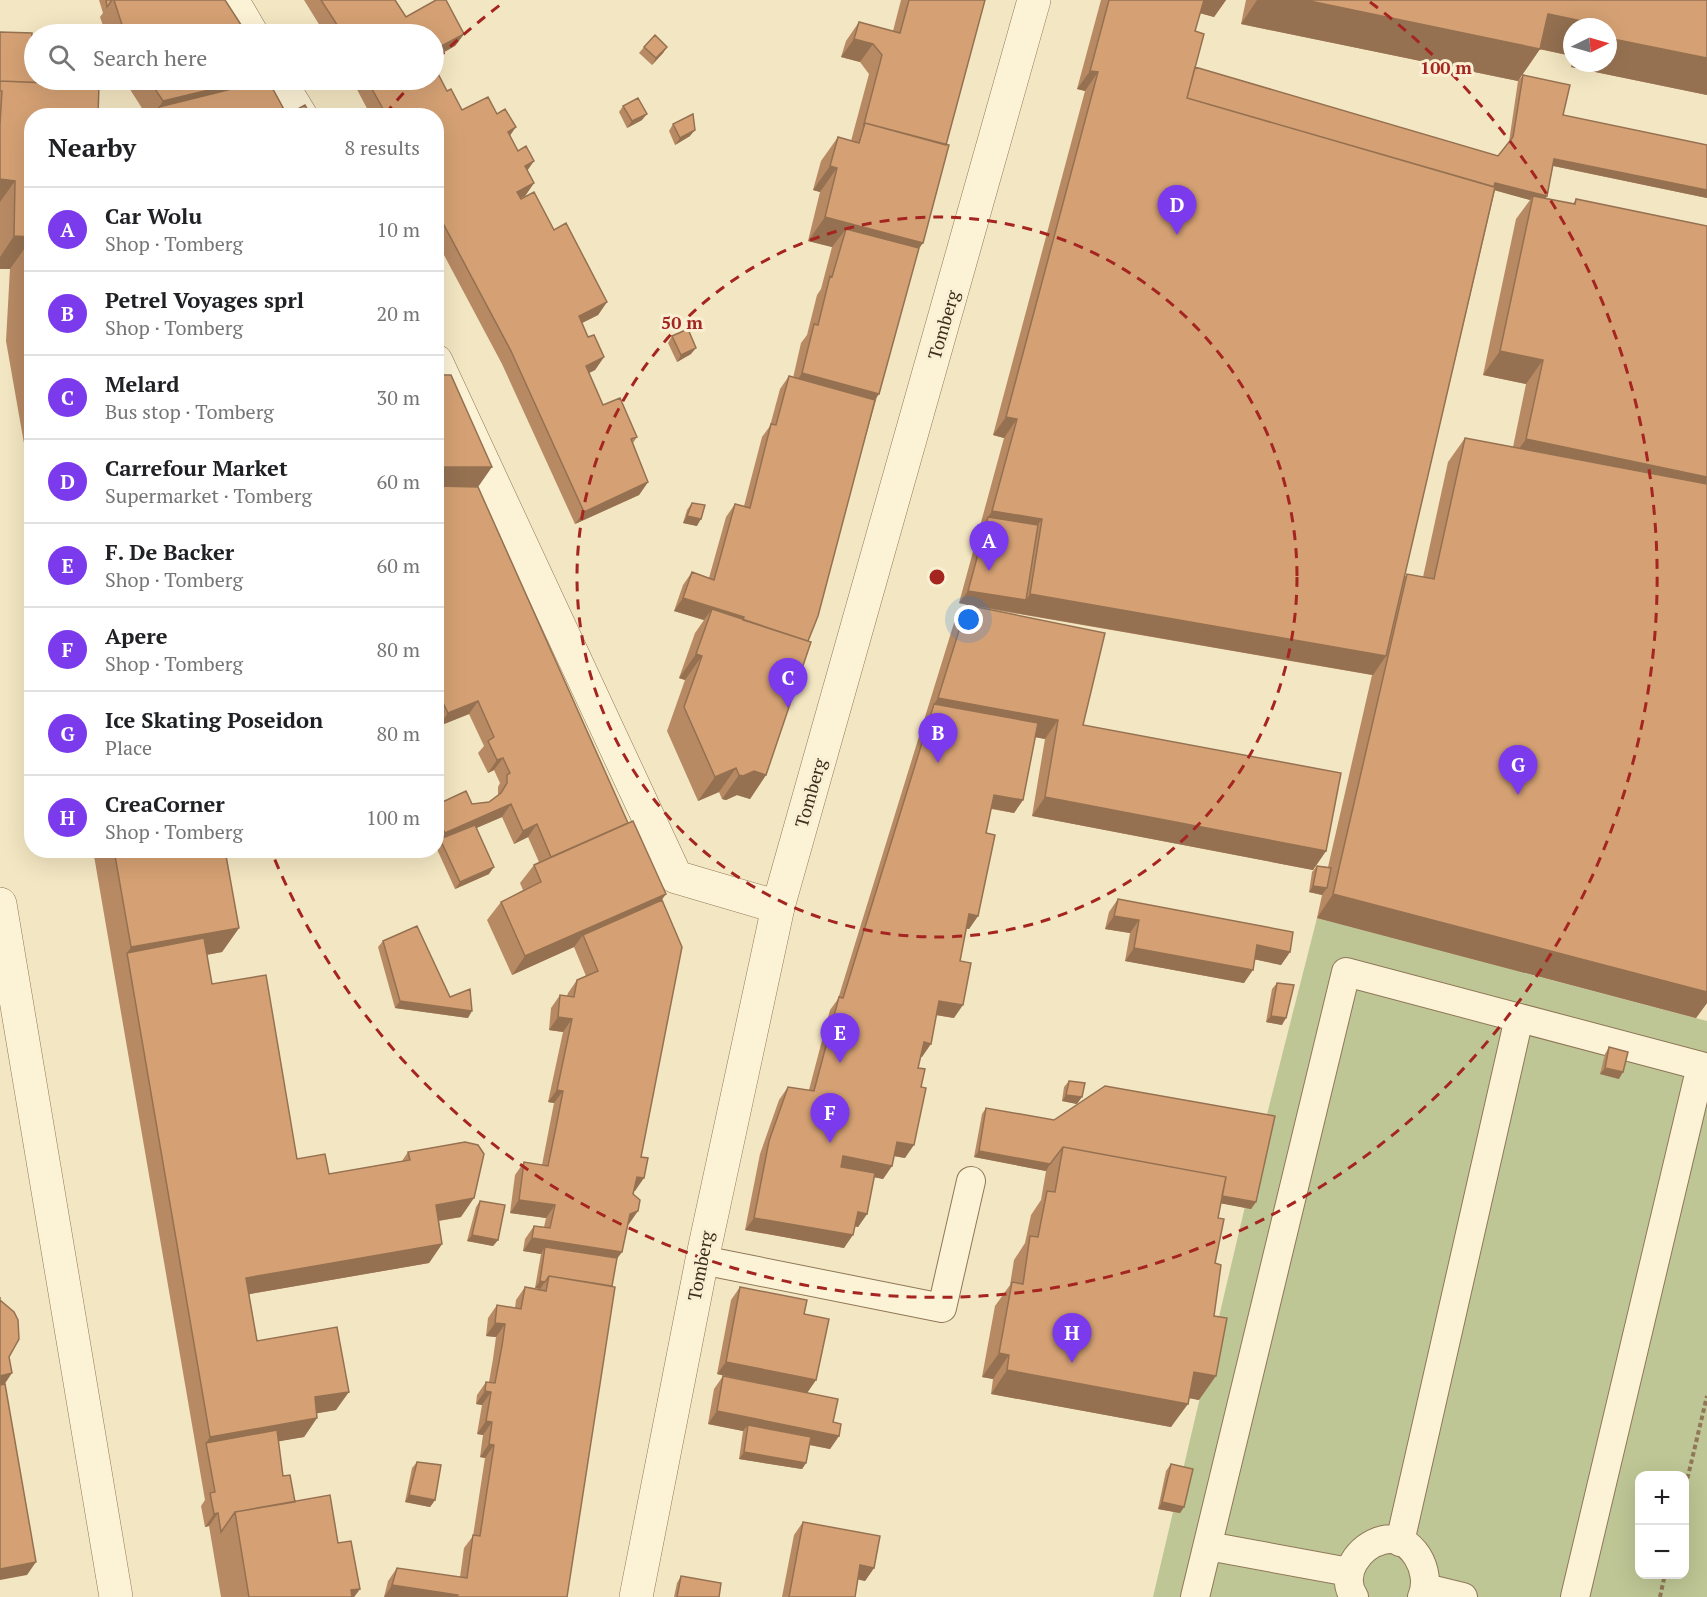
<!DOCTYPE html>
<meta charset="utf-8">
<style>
:root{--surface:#fff;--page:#f6f6f6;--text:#202124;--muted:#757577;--line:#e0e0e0;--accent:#7c3aed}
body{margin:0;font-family:"PT Serif",serif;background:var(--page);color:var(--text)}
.controls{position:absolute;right:18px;bottom:18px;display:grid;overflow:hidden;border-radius:12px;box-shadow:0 6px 24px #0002}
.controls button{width:54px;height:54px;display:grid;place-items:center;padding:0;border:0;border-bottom:2px solid var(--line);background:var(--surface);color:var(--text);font:30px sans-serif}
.compass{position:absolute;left:1563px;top:18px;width:54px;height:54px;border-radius:50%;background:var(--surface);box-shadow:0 6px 24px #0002;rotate:85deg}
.you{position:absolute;left:969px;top:620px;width:21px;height:21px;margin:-15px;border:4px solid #fff;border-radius:50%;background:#1a73e8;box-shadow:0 0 0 9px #1a73e833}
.badge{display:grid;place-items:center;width:39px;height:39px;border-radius:50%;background:var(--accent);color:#fff;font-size:20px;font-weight:700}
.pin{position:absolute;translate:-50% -50px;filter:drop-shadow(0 2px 3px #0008)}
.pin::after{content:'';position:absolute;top:32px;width:21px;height:18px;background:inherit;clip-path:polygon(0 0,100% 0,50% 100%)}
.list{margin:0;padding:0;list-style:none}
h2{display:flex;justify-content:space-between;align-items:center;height:78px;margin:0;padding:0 24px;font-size:26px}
h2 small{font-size:20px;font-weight:400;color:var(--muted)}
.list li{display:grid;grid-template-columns:39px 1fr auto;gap:18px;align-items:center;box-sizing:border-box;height:84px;padding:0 24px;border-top:2px solid var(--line)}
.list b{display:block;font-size:22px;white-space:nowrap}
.list p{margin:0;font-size:20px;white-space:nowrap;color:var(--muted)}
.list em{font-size:20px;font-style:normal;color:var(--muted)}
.icon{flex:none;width:33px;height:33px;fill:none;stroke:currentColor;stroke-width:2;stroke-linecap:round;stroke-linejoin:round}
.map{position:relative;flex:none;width:1707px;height:1597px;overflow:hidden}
.search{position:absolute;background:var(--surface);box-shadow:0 6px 24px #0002;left:24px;top:24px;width:420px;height:66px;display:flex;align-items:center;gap:15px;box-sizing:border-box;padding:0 21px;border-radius:33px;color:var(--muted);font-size:22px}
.panel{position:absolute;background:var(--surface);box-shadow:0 6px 24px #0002;left:24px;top:108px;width:420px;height:750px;border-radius:24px}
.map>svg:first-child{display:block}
</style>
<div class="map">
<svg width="1707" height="1597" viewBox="0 0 1707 1597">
<rect width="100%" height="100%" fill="#f3e6c2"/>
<path fill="#bec695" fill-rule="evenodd" d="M1317,918l390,103v576h-554l110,-467zM1640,1476h44v98h-44z"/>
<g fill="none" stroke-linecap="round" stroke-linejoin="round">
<defs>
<path id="service" d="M702,1260l240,48 29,-127
M1400,1542l119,-524
M1208,1546l141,26
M1426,1588l37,9
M1195,1597l151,-625 355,94 -126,531
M1354,1597c-15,-23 5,-51 29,-57 29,-7 50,32 39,57"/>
<path id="minor" d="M232,0l20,34
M279,80l22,36
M436,361l240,516 102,30"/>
<path id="tertiary" d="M0,904l116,693
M636,1597l66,-337 76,-353 256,-907"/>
</defs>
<use href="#service" stroke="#8f7757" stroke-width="30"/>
<use href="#minor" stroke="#8f7757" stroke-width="34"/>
<use href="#tertiary" stroke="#8f7757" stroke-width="34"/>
<path stroke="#8f7757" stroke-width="4" stroke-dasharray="4.5 3" stroke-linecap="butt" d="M1684,1493l23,-97
M1660,1597l5,-23"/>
<use href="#service" stroke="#fcf3d7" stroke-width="28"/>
<use href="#minor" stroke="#fcf3d7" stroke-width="33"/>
<use href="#tertiary" stroke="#fcf3d7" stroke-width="33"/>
</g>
<path fill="#b78a64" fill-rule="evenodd" d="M99,0h126l22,34h-141l-6,-17 3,-4z
M304,0h91l11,17 58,17 -9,12 -21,-12h-109z
M899,0h85l-65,248 -111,393 -42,134 -16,24 -13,-4 -11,5 -4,-1 -3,-7 -21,9 -31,-70 18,-51 -6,-2 16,-45 9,-13 -30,-9 9,-26 9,-13 17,6 17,-61 9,-13 9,2 18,-69 8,-11 10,-37 9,-13 4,2 8,-35 6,-8 10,-40 4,-6 11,-42 -24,-6 12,-49 -7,-2 8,-29 17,-24 13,4 18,-67 -9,-12 -19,-5 5,-16 13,-19 34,9 8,-31z
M1101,0h125l-12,17 -14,-4 -5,18v36l303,89 11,-14 9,-61 5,-6 40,40 144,30v53l-154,-32 -6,30 -1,2 27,6 3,-5 131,27v777l-11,15 -379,-100 5,-23 -13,-3 3,-20 5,-6 11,1 44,-192 -400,-69 111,119 243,126 -13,19 -281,-54 13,-77 -10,-2 -12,63 -9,13 -23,-4 -5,24 -8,83 -9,13h-3l-6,32 -6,57 -18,-3 -14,42 -1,-1 -3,12 -13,90 -11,-2 -2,10 -9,13 -9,-2 -7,37 -9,13 -3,-1 -11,22 -99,-18 15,-76 19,-54 9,-13 21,3 21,-80 8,-11 116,-376 13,-18 -8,-2 45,-165 -11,-3 92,-344 -8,-2zM1495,190l35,10 -14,19 -33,156 43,9 -13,63 -48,-9 -17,24 -25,115 -16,-3 -3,4z
M1246,0h461v95l-136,-28 1,-4h36v-36h-36v29l-32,-7 -22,32 -277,-57z
M0,32l31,39 1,45v373l-26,-148 4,-72h-10z
M644,47h23l-4,6 -11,12 -13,-12z
M124,80h144l19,35 24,1h-164z
M352,80h82l13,11 15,19 48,25 24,48 -9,13 -5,2 34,32 53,72 -9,13 -16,8 6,14 16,20 -9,13 -6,3 14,32 34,32 -4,6 15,39 -9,13 -64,29 -73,-160 -66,-124v-124h-65z
M623,106l19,14 -15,8 -8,-16z
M673,124l17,12 -15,9 -6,-14z
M672,336l19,18 -14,8 -9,-19z
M436,361l42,126 184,413 -27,291h-1l-5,33 -2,1 -5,27 -5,6 -5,28 -45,311h-183l4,-16 9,-13 63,9 4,-29 9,-12 12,-78 -5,-1 3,-22 -6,-1 5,-29 -6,-1 1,-9 9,-13h3l4,-23 3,-22 -10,-1 2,-18 9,-13 18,3 1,-8 9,-13 15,3v-1l-5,-1 6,-34 -18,-3 2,-12 9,-13 10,1 2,-9 -36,-5 5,-38 9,-13 18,3 12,-62 -6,-1 15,-70 -14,-2 2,-22 9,-13 7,1 1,-3 9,-13 9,-4 -12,-29 -62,28 -25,-55 14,-18 22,-12 -3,-7 14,-18 5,-3 -11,-25 -14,7 -12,-27 -26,11 13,46 -34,15 -19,-42v-42l36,-1 17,-2 9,-7v-8l2,-4 -6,-13 -6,3 -10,-20 6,-7 -15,-32 -30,12 -3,-5z
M692,503l5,23 -14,-3 4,-13z
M93,850h132l14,78 -17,24 -15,3 5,29 85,175 32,15 73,-13 6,-9 53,65 -22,4 3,23 -13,19 -180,31 8,47 79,69 -19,3v5l-13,19 -26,4 5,35 12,26 43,41 22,46 -6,8h-133l-12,-71 -4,1 -4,-21 4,-6z
M1118,899l172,53 -9,13 -27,-6 -10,24 -119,-22 5,-28 -25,-4 4,-17z
M383,941l67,56 18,21 -73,-10 -17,-61z
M1277,983l5,42 -16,-3 6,-33z
M1609,1047l10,32 -19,-5 5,-20z
M1069,1081l8,23 -15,-3 2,-14z
M986,1108l270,94 -5,7 -30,-6 -3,15 -3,45 -16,137 -10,-2 -18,29 -180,-33 2,-15 -11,-2 13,-71 15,-21 4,-25 11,-17 6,-28 10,-15 5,-29 -72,-14 8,-43z
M480,1201l18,39 -5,6 -26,-5 9,-34z
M740,1287l64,27 12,66 -9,13 26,29 6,14 -9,13 -21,-4 -3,18 -4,6 -63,-10 4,-28 -35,-7 6,-35 9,-13 33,7 -39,-9 14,-74z
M417,1462l18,38 -5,7 -25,-5 7,-34z
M1171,1464l13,43 -4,6 -22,-4 8,-38z
M803,1522l71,46 -9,13 -7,-2 -3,18h-73l12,-62z
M681,1576l38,21h-45l3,-14z"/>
<path fill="#957151" d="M1152,0h74l-12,17z
M1257,0h48l235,49 -22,32 -277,-57z
M1548,14l48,10 -2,3h-22v29l-47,-10z
M464,34l-9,12 -21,12v-8z
M1608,38l99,20v37l-136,-28 3,-4h34z
M854,39l19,5 -13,18 -19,-5z
M667,47l-4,6 -11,12 4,-7z
M1090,71l8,1 -13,19 -8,-2z
M250,80h18l-109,27 4,-6z
M647,114l-5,6 -15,8 5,-7z
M516,127l-9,13 1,-8z
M695,130l-5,6 -15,9 5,-7z
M1554,159l153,31v8l-158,-33z
M534,161l-9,13v-8z
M830,166l7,2 -17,24 -7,-2z
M0,179l15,2 -15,21z
M534,183l-9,13 -17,9 9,-13z
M1495,183l52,13 -5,7 -9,-7 -3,4 -40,-11z
M825,217l98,26 -17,24 -60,-38 -14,18 -24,-6z
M14,236l18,1v1l-22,31h-10v-12z
M607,302l-9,13 -28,14 9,-13z
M696,348l-5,6 -14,8 4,-7z
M1500,351l43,9 -17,24 -43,-9z
M604,357l-9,13 -18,9 9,-13z
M802,373l77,21 -13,19 -77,-21z
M1006,417l11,2 -13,19 -11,-3z
M1526,439l181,38v28l-198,-42z
M436,467h56l-23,33 -33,-1z
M648,482l-9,13 -64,29 9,-12z
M992,511l50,8 -13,19 -41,-21z
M687,516l14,3 -4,7 -14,-3z
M968,591l58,9 4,-6 356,62 -13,19 -414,-72z
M683,598l61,19 -9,13 -23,-21 -8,11 -30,-9z
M696,654l6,2 -17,24 -6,-2z
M938,698l120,22 -13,19 -115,-22 4,-13z
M478,701l-9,13 -30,12 9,-13z
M503,758l-9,12 -6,3 9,-13z
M736,768l-17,24 -21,9 17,-24z
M754,771l12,4 -16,24 -13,-4 -11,5 -4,-1 17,-24z
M994,795l29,5 -9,13 -29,-6z
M1045,797l281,54 -13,19 -281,-54z
M511,804l-9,13 -60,26 -2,-4 5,-6z
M537,824l-9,13 -14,7 9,-13z
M494,867l-5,7 -34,15 5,-7z
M1313,886l14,2 -5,7 -13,-3z
M666,894l-13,18 -70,23 -9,12 -62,28 13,-19z
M1333,894l374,98v11l-11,15 -379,-100z
M969,914l9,2 -9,13 -9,-2z
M1114,916l25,4 -9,13 -25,-4z
M239,928l-17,24 -92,16 -3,-15 4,-6z
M1257,945l33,7 -9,13 -33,-7z
M1134,948l119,22 -9,13 -119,-22z
M400,1001l72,10 -4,7 -73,-10z
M939,1001l24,4 -9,13 -24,-4z
M1271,1016l15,2 -4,7 -16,-3z
M558,1017l14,2 -9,13 -14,-2z
M924,1042l7,2 -9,13 -7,-2z
M1605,1068l18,4 -4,7 -19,-5z
M557,1090l6,1 -9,12 -6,-1z
M1066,1095l16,2 -5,7 -15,-3z
M897,1142l17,3 -9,13 -17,-3z
M979,1151l71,13 -4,7 -72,-14z
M843,1156l49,10 -9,13 -49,-10z
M1059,1166l197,36 -5,7 -193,-36z
M637,1177l7,1 -9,13 -7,-1z
M474,1198l-13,19 -38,6 13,-18z
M519,1200l36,5 -9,13 -36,-5z
M638,1211l-9,13 -8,3 9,-13z
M858,1212l9,2 -9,13 -9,-2z
M754,1218l99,17 -9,13 -99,-18z
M472,1235l26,5 -5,6 -26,-5z
M532,1238l90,14 -9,12 -68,-17 -4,7 -18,-3z
M442,1244l-13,19 -196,34 13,-19z
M540,1281l5,1 -5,7 -5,-1z
M495,1323l10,1 -9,13 -10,-1z
M999,1353l10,2 -16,24 -11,-2z
M726,1362l90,18 -9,13 -90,-19z
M1007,1370l181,34 -17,23 -180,-33z
M1194,1372l22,4 -17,24 -21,-4z
M12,1373l-12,18v-15z
M485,1391l6,1 -9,13 -6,-1z
M349,1392l-13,18 -34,6 13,-19z
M717,1411l122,25 -9,13 -83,-17 1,-7 -5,6 -35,-7z
M317,1418l-13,19 -96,17 -2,-11 4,-6z
M486,1421l6,1 -9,13 -6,-1z
M489,1444l5,1 -9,13 -5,-1z
M744,1452l62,11 -4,6 -63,-10z
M409,1495l26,5 -5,7 -25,-5z
M1162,1502l22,5 -4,6 -22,-4z
M218,1513l-9,13 -4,1 9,-13z
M36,1562l-9,13 -27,5v-11z
M860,1565l14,3 -9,13 -14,-3z
M392,1585l66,10 -1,2h-73z
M360,1589l-6,8h-8l5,-7z"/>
<path fill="#d5a174" stroke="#957151" stroke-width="1.5" d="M106,0h6l-5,7z
M114,0h111l22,34h-122z
M321,0h74l11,17 30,-17h10l18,34 -30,16v-16h-91z
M909,0h76l-39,145 -81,-22 -1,1 18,-69 -9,-11 -19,-5 5,-17 41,11z
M1109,0h95l-9,31 9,3 -17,64 308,89 -109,469 -356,-62 12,-75 -50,-8 25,-92 -11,-2 92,-345 -8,-1z
M1305,0h402v58l-99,-20v-11h-13l1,-3 -48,-10 -8,35z
M0,32l32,1 -1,38h3v9h14l-1,3 -47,-2z
M655,35l12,12 -11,11 -12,-11z
M434,66l13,25 4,-2 11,21 26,-13 9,17 8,-5 11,18 -8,5 10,19 8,-5 8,15 -9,5 9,17 -17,9 4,7 13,-7 20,38 12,-7 41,79 -28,14 9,21 6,-2 10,22 -18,9 17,39 17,-7 17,39 -6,2 17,43 -64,30 -73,-161 -75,-141v-94h-49l-20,-36h67z
M1195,67l303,89 15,-19 10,-62 47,10 -7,30 144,30v45l-153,-31 -7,37 -52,-13 -1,4 -307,-89z
M149,80h101l-87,21z
M268,80l19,35 -2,1h-121l-5,-9z
M0,81l99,4 -1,31h-66v121l-18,-1 1,-55 -15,-2v-55l2,-33h-2z
M638,98l9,16 -15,7 -9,-15z
M305,105l6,11h-26z
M693,114l2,16 -15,8 -7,-14z
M865,123l84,22 -26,98 -98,-26 12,-49 -7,-2 8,-29 21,6z
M1533,196l42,8 1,-5 131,27v251l-181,-38 17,-79 -43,-9z
M846,229l73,19 -40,146 -77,-21 12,-49 4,1 12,-49 2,1z
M32,251v74l-3,-16z
M688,329l8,19 -15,7 -9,-19z
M436,361l8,14h7l41,92h-56z
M789,376l86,24 -57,216 -10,25 -65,-21 1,-3 -61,-19 9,-26 22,8 21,-76 15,4 21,-84 5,1z
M1465,438l242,46v508l-374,-98 74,-320 27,5z
M436,486l42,1 150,336 -77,34 -14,-33 -14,7 -12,-27 -66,29 -9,-17v-11l30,-14 6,13 17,-2 12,-9 6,-10v-8l3,-2 -7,-15 -6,2 -9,-19 6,-4 -16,-36 -30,12 -12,-25v-55l5,-2 -5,-10z
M692,503l13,2 -4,14 -14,-3z
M988,517l50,8 -12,75 -58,-9z
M967,605l138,28 -22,92 258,48 -15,78 -281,-54 13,-77 -120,-22z
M712,609l99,33 -45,133 -12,-4 -11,5 -4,-1 -3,-7 -21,9 -31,-70 18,-51 -6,-2z
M934,704l104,19 -15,77 -29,-5 -8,38 9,2 -17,81 -9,-2 -9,47 11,2 -8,42 -24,-4 -8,43 -7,-2 -6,26 7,1 -4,18 5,1 -12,57 -17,-3 -5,24 -49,-10 -2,11 34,6 -8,41 -9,-2 -5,23 -99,-17 15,-77 19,-54 26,4 25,-94 4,1z
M633,821l33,73 -141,62 -24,-54 40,-20 -7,-17z
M475,825l19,42 -34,15 -20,-43z
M114,850h111l14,78 -108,19z
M1317,866l14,2 -4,20 -14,-2z
M1118,899l175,33 -3,20 -33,-7 -4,25 -119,-22 5,-28 -25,-4z
M662,900l20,47 -41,210 7,1 -4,20 -7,-1 -4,17 7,6 -2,11 -8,3 -8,38 -90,-14 2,-12 16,2 5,-23 -36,-5 5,-38 24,4 8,-39 7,-36 -6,-1 15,-71 -14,-2 2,-22 14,2 3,-17 21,-9 -15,-36z
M417,926l33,71 20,-8 2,22 -72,-10 -17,-60z
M204,938l8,46 54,-9 31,184 28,-5 4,20 81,-14 -2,-8 57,-10 13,3 6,9 -10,44 -38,7 6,39 -196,34 11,63 80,-14 12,65 -34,5 2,21 -107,19 -83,-484z
M1277,983l17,2 -8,33 -15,-2z
M1609,1047l19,5 -5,20 -18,-4z
M1069,1081l16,2 -3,14 -16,-2z
M1105,1086l170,30 -19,86 -34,-6 4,-19 -163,-30 -13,17 -71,-13 7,-43 68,12z
M1063,1147l163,30 -8,41 6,1 -9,44 6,2 -7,51 13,2 -11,58 -22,-4 -6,32 -181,-34 2,-15 -10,-2 13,-71 11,2 7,-48 8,1 9,-46 8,1z
M480,1201l25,4 -7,35 -26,-5z
M545,1247l72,11 -5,28 -63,-10 -4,6 -5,-1z
M549,1276l66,11 -48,310h-110l1,-2 -66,-10 5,-17 70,10 6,-43 7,1 14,-91 -5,-1 3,-22 -6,-1 5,-29 -6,-1 1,-9 9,1 7,-37 3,-22 -10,-1 2,-18 24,4 4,-22 21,4z
M740,1287l67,13 -3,14 25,5 -13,61 -90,-18z
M0,1297v3l14,12 4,8 1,19 -10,18 3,16 -12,3z
M723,1376l115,23 -5,23 8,2 -2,12 -122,-25z
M5,1384l31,178 -36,7v-184z
M748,1425l63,12 -5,26 -62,-11z
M277,1430l6,46 7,-1 5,27 -60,10 -14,20 -3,-19 -4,1 -4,-21 5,-1 -9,-49z
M417,1462l24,3 -6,35 -26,-5z
M1171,1464l22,5 -9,38 -22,-5z
M330,1495l8,48 13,-2 9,48 -9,1 1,7h-103l-14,-85z
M803,1522l77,14 -6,32 -14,-3 -5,32h-66z
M681,1576l40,7 -2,14h-42z"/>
<g fill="none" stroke="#a52520" stroke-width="3" stroke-dasharray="10 8">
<circle cx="937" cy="577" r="360"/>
<path d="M385 114A720 720 0 0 1 415 81M437 59A720 720 0 0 1 504 2M1370 2A720 720 0 1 1 272 853"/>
</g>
<g text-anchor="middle" stroke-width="6" stroke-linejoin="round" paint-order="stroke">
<g font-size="18" fill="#3d2e1d" stroke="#f9f0d3">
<text transform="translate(944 325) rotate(-74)" y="6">Tomberg</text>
<text transform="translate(811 793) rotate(-74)" y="6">Tomberg</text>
<text transform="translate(701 1266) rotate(-79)" y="6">Tomberg</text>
</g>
</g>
<circle cx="937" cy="577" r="9" fill="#a52520" stroke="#f9f0d3" stroke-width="3"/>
<g font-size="18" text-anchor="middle" font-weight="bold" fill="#a52520" stroke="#f9f0d3" stroke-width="6" stroke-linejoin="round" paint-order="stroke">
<text x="1446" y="74">100 m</text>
<text x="682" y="329">50 m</text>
</g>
</svg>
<div class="controls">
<button>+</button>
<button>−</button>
</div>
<svg class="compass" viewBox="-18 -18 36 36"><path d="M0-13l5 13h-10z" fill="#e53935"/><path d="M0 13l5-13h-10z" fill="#757577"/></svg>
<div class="you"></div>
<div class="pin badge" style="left:989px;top:571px">A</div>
<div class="pin badge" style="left:938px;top:763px">B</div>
<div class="pin badge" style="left:788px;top:708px">C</div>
<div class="pin badge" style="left:1177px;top:235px">D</div>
<div class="pin badge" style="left:840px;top:1063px">E</div>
<div class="pin badge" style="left:830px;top:1143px">F</div>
<div class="pin badge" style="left:1518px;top:795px">G</div>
<div class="pin badge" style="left:1072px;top:1363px">H</div>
<div class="search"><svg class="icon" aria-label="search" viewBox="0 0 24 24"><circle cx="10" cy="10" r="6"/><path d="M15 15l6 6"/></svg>Search here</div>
<section class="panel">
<h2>Nearby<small>8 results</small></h2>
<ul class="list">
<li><span class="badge">A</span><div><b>Car Wolu</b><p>Shop · Tomberg</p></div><em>10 m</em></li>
<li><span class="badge">B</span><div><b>Petrel Voyages sprl</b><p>Shop · Tomberg</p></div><em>20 m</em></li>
<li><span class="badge">C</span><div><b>Melard</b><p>Bus stop · Tomberg</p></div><em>30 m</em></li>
<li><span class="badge">D</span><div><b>Carrefour Market</b><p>Supermarket · Tomberg</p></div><em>60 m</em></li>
<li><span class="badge">E</span><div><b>F. De Backer</b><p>Shop · Tomberg</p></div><em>60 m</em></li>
<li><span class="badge">F</span><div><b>Apere</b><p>Shop · Tomberg</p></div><em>80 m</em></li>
<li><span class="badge">G</span><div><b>Ice Skating Poseidon</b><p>Place</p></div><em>80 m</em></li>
<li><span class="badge">H</span><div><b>CreaCorner</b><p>Shop · Tomberg</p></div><em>100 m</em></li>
</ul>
</section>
</div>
